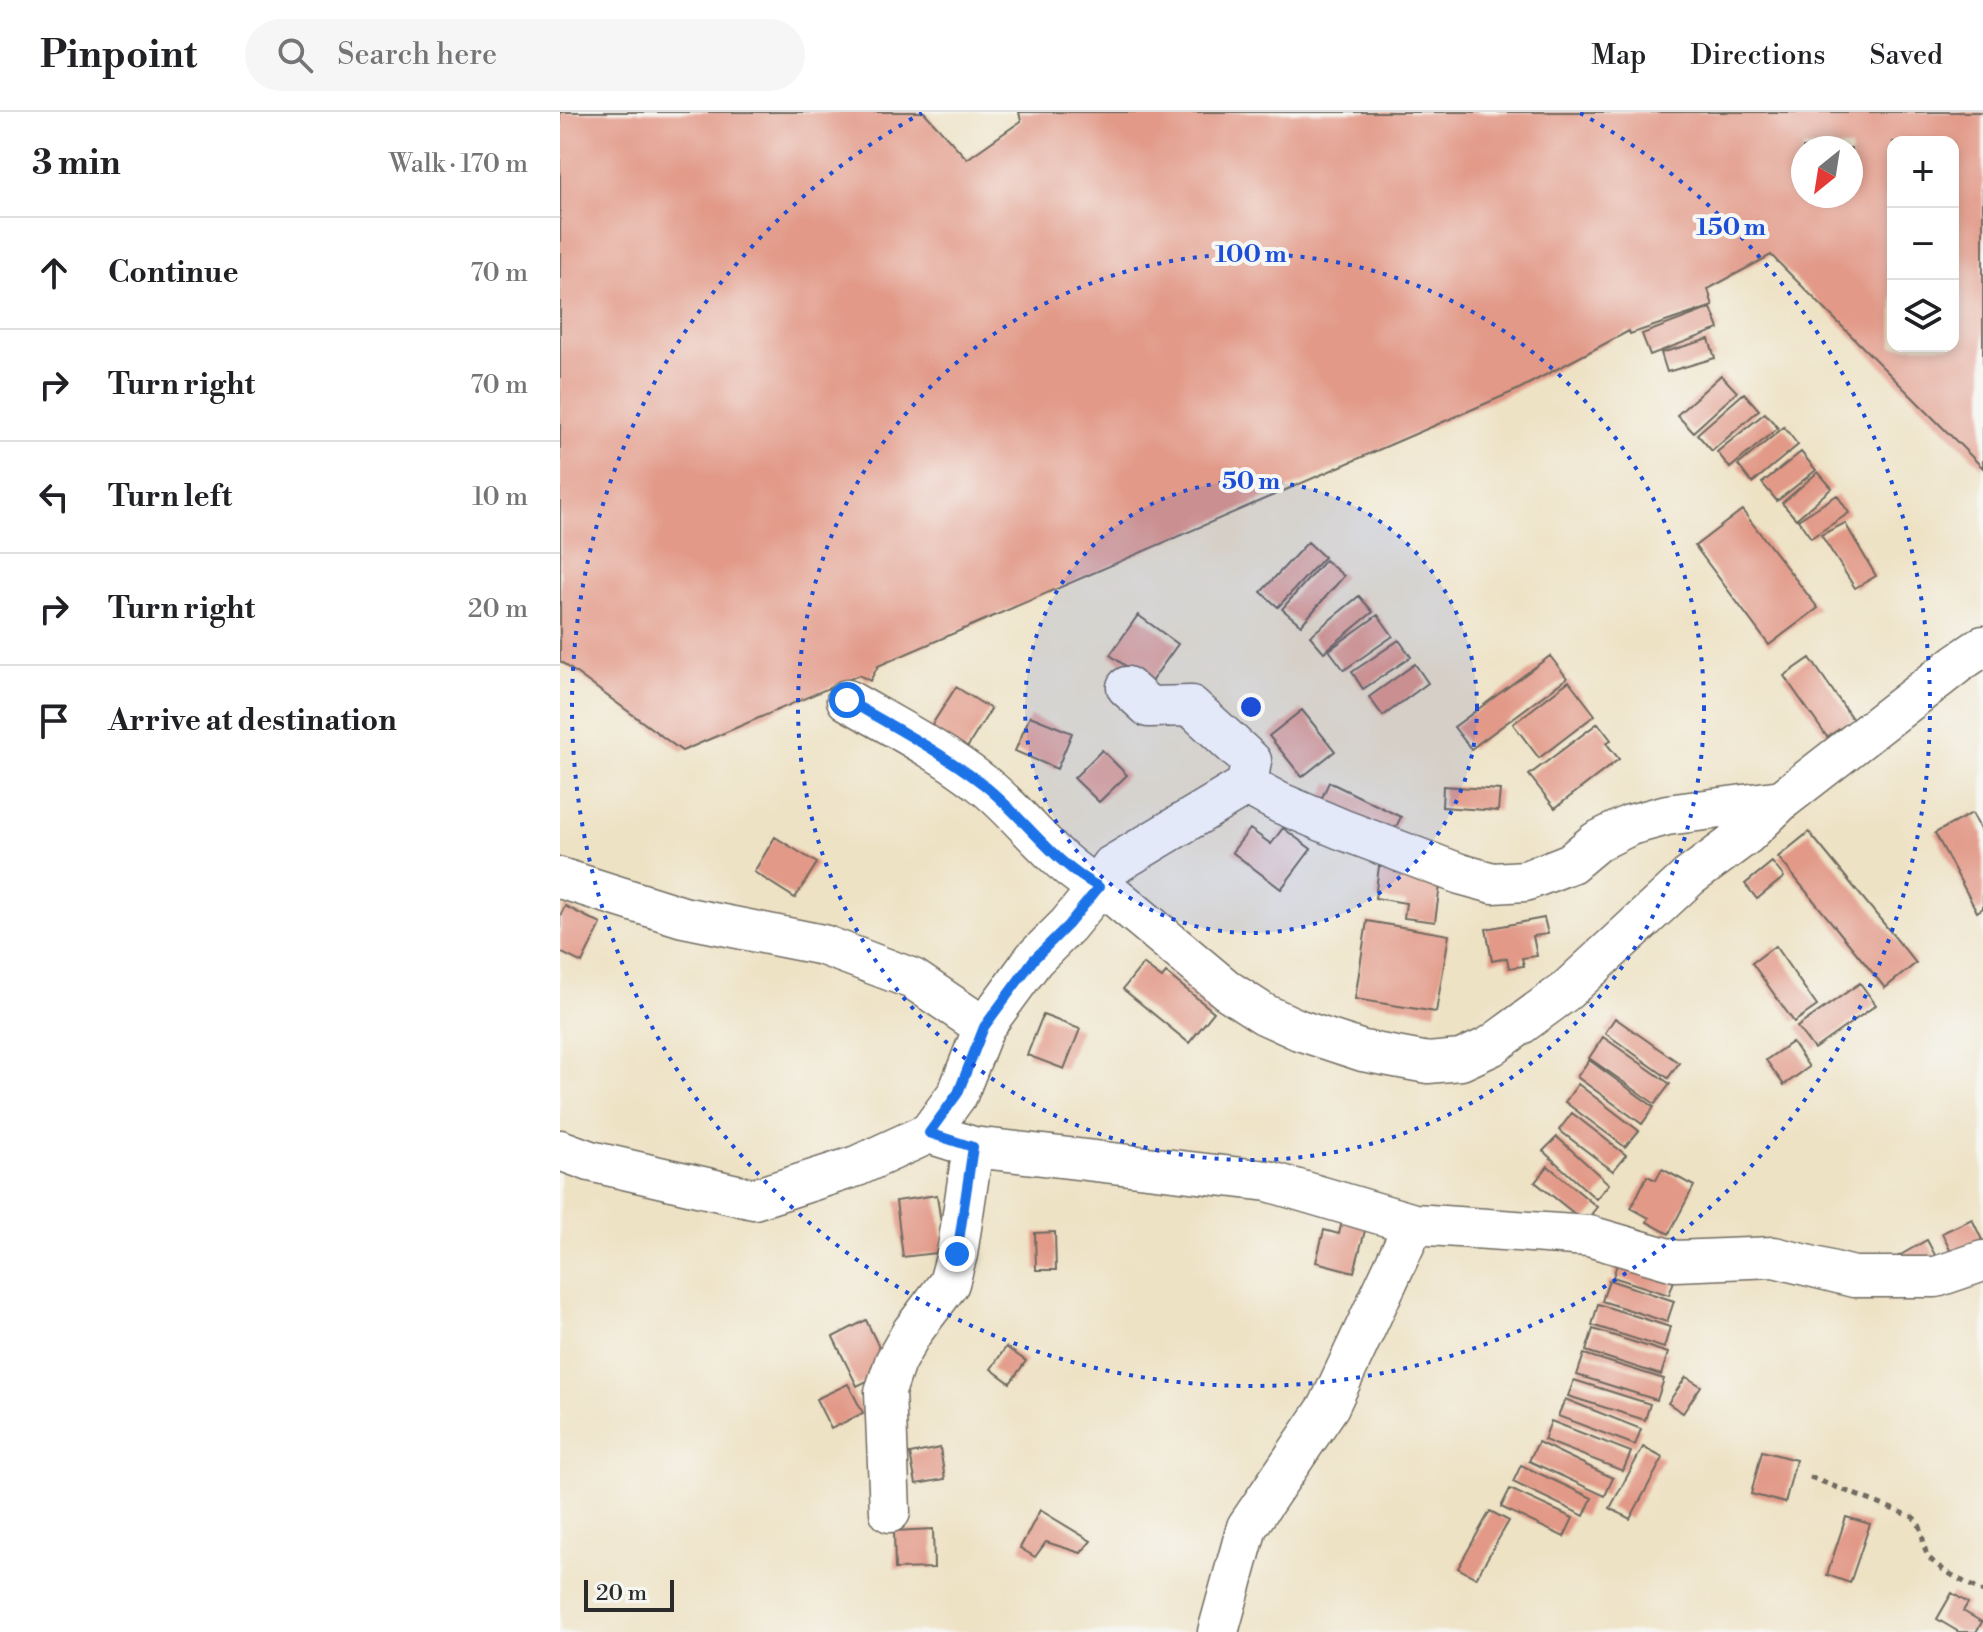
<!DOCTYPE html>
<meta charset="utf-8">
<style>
:root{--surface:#fff;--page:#f6f6f6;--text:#202124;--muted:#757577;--line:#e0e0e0}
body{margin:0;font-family:"Libre Bodoni",serif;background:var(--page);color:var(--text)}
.controls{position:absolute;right:24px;top:24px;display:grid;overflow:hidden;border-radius:16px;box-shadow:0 4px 12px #0003}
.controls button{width:72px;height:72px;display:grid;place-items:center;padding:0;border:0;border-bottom:2px solid var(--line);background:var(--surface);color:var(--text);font:40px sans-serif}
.compass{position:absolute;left:1231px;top:24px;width:72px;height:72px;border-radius:50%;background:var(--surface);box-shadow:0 4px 12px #0003;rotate:210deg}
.scale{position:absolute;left:24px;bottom:20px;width:90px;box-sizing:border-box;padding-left:8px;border:4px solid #2b2b2b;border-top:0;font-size:22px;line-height:28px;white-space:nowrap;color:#2b2b2b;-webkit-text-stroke:6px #f6f6f2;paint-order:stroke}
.stop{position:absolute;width:24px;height:24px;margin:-18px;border:6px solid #1a73e8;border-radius:50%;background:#fff}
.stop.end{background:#1a73e8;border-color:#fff;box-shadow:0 2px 8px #0008}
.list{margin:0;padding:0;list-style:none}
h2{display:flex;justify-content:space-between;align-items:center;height:104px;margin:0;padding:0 32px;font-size:34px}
h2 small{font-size:26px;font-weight:400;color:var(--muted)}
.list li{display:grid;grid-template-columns:52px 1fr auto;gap:24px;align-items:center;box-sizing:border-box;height:112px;padding:0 32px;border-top:2px solid var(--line)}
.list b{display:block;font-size:30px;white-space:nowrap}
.list em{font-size:26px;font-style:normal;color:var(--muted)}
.icon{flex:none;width:44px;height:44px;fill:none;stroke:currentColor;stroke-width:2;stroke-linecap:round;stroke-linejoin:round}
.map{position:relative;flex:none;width:1423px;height:1520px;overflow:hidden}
header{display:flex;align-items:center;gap:48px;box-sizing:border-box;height:112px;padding:0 40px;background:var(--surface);border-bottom:2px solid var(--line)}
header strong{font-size:38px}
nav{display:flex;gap:44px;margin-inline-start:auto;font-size:28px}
.search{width:560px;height:72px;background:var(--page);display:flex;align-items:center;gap:20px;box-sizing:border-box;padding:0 28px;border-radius:44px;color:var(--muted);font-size:30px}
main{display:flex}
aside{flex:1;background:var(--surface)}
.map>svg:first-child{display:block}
</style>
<header>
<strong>Pinpoint</strong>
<div class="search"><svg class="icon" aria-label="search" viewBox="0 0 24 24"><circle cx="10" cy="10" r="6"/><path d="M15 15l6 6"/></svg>Search here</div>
<nav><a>Map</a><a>Directions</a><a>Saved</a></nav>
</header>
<main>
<aside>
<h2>3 min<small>Walk · 170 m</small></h2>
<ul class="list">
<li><svg class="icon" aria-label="ahead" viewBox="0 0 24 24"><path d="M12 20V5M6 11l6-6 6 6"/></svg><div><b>Continue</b></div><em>70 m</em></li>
<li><svg class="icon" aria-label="right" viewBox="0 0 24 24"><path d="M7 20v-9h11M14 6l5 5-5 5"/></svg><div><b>Turn right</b></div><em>70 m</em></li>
<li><svg class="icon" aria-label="left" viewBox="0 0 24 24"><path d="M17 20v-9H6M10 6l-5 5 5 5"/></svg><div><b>Turn left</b></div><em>10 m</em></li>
<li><svg class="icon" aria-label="right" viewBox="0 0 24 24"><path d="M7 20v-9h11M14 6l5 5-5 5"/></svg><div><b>Turn right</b></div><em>20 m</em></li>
<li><svg class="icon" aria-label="arrive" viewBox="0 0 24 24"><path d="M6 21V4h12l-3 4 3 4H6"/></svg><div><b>Arrive at destination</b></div></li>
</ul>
</aside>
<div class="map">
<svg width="1423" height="1520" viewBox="0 0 1423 1520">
<rect width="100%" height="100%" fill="#f6f6f2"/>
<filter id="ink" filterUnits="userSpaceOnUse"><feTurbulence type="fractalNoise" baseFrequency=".0125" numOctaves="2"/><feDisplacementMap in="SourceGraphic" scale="16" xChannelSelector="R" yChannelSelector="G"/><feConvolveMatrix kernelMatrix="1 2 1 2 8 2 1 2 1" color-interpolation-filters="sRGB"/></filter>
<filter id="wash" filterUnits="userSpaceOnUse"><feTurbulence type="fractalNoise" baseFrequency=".006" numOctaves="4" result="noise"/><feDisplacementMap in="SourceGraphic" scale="32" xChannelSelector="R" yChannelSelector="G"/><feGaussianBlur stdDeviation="1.8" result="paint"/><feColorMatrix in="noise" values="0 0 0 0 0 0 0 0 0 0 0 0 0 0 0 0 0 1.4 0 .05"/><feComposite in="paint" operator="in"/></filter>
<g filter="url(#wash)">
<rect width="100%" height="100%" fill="#eee2c5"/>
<g id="blocks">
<path fill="#e29987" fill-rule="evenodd" d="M0,0h364l43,47 54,-38 -2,-9h964v356l-212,-213 -63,34 5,17 -83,28 -1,-3 -112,59 -639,276 -8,15 -11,-6 -177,76 -122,-90zM1333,30h60v204h-60zM1243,36h48v48h-48z
M1151,196l8,21 -69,26 -8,-21z
M1149,227l6,19 -48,14 -6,-19z
M1161,263l16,17 -44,40 -16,-17z
M1184,281l15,17 -47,41 -15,-17z
M1205,301l13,15 -48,40 -13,-16z
M1224,315l14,18 -46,38 -14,-18z
M1241,340l15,18 -39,31 -15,-18z
M1258,360l14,16 -36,31 -14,-16z
M1277,383l12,18 -38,25 -13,-18z
M1182,398l76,98 -49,37 -74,-99z
M1285,411l31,53 -21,12 -34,-53z
M748,430l16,15 -46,50 -17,-15z
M765,448l19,16 -43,49 -19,-16z
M799,484l14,16 -49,40 -14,-16z
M578,503l40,29 -28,39 -40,-28z
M818,503l15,21 -49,34 -15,-20z
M839,528l12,17 -48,32 -11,-17z
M990,544l17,22 -96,71 -17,-22z
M1250,546l43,62 -26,17 -43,-61z
M855,552l13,19 -45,33 -14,-19z
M1009,569l26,34 -56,43 -26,-34z
M396,575l35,22 -29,47 -36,-22z
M742,598l33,41 -33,26 -33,-41z
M470,604l42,17 -15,36 -42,-18z
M1038,611l13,17 -5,3 13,16 -64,49 -26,-33z
M542,638l25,25 -28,27 -25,-24z
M769,670l72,35 -10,20 -71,-35z
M883,674l57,4 -2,21 -56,-4z
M1412,701l11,21v74l-6,4 -42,-79z
M723,716l28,21 -30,40 -49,-37 18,-23 21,15z
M1249,720l107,131 -31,25 -107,-131z
M215,725l42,26 -22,35 -41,-26z
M1212,750l12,15 -27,22 -12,-15z
M819,754l17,2 -1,4 46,6 -6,44 -31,-4 2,-15 -31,-5z
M5,794l36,18 -19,39 -22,-11v-36z
M984,806l4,16 -15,2 4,20 -15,2 2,8 -15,2 -2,-10 -15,3 -6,-32z
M807,809l82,14 -13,77 -81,-13z
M1215,834l42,60 -23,16 -42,-59z
M583,852l19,14 4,-5 48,39 -25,31 -66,-54z
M1300,871l16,22 -62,44 -17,-22z
M483,903l37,14 -16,40 -37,-14z
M1055,906l64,45 -11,15 -63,-45z
M1043,925l67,47 -15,20 -66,-46z
M1232,930l17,25 -25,18 -18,-25z
M1029,948l65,47 -12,17 -65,-47z
M1018,972l61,47 -14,16 -60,-45z
M1012,1001l54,42 -13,16 -54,-41z
M997,1025l52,47 -13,15 -53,-48z
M988,1054l49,41 -12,15 -50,-40z
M1102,1057l32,17 -25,48 -22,-12 2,-4 -18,-10 16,-32 9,4z
M377,1083l8,57 -42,5 -7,-56z
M783,1105l24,6 -13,49 -38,-10 8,-32 15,4z
M1412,1107l11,23 -28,19 -13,-28z
M495,1120l1,38h-20l-1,-37z
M1367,1128l8,15 -29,17 -9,-15z
M1059,1145l57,18 -7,20 -56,-18z
M1049,1168l65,21 -7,21 -65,-21z
M1038,1192l72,23 -6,21 -72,-23z
M306,1208l24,50 -33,16 -24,-49z
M1033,1217l75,24 -7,22 -75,-24z
M446,1235l20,14 -16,22 -19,-14z
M1024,1242l80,25 -7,21 -80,-25z
M1126,1265l15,9 -18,27 -15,-10z
M1014,1268l76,24 -5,16 -77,-24z
M288,1272l15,29 -32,16 -15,-30z
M1005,1287l76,30 -6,16 -77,-29z
M991,1309l80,31 -8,19 -79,-31z
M978,1330l75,36 -8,18 -76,-35z
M1083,1335l20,11 -33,61 -20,-11z
M380,1336l5,31 -29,5 -6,-30z
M1202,1339l34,9 -11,43 -34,-9z
M961,1353l71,33 -8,18 -71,-34z
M950,1377l63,29 -9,19 -63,-30z
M480,1398l51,31 -10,12 -35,-11 -11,15 -15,-9z
M930,1399l19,10 -33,57 -18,-10z
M1286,1405l24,7 -20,59 -23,-8z
M373,1417l1,39 -39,1 -1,-38z
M1392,1481l16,10 -5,8 19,11 -6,10h-17l-22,-13z"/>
</g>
</g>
<g filter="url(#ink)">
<use href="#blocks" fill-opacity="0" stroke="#6f6b61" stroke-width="2"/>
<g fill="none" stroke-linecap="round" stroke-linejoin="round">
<defs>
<path id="minor" d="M287,588c47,27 94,51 137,85 40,32 69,78 115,102l11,-20 137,-82 4,-24 -60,-55 -42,1 -22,-20
M687,673l33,18 61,26 119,45 33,9 32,-2 46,-18 25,-21 34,-17 37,-10 115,-15
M0,766l123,39 140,28 90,34 71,48
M369,1021l44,14 295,34 146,43 175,12 86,25 99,-4 80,20h82l47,-16
M0,1038l30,11 164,38 103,-33 72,-33 29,-40 26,-66 50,-68 34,-34 31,-38 18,11 110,92 37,24 35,16 64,21 65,12 33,-3 30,-14 75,-55 123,-114 57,-42 36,-35 176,-137 25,-17
M330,1400l-5,-120 10,-30 17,-30 37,-49 8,-29 16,-107
M658,1520l29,-105 82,-121 85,-182"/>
</defs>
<use href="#minor" stroke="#6f6b61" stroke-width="43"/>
<path stroke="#6f6b61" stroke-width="5" stroke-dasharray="6 6" stroke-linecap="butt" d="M1250,1365l103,40c12,12 8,21 13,35 5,15 43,32 57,40"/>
<use href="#minor" stroke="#fff" stroke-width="40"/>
</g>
</g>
<g fill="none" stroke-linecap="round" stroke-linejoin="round" filter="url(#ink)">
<path stroke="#1a73e8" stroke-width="10" d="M287,588c47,27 94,52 137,85 40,32 69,78 115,102l-31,38 -34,34 -50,68 -26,66 -29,40 44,14 -16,107"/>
</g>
<circle cx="691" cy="595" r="226" fill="#1d4ed8" fill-opacity=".12"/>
<g fill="none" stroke="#1d4ed8" stroke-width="4" stroke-dasharray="4 8">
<circle cx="691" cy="595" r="226"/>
<circle cx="691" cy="595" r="453"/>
<path d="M1020 1A679 679 0 1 1 362 1"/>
</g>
<circle cx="691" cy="595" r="12" fill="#1d4ed8" stroke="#f6f6f2" stroke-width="4"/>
<g font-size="24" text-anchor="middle" font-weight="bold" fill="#1d4ed8" stroke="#f6f6f2" stroke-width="8" stroke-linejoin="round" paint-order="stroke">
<text x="1171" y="123">150 m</text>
<text x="691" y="150">100 m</text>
<text x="691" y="377">50 m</text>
</g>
</svg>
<div class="controls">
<button>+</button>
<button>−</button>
<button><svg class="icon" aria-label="layers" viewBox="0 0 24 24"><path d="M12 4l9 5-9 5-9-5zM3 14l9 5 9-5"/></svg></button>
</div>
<svg class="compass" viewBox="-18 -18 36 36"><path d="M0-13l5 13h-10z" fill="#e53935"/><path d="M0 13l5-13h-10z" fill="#757577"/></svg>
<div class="scale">20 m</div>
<div class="stop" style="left:287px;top:588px"></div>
<div class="stop end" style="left:397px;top:1142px"></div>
</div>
</main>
